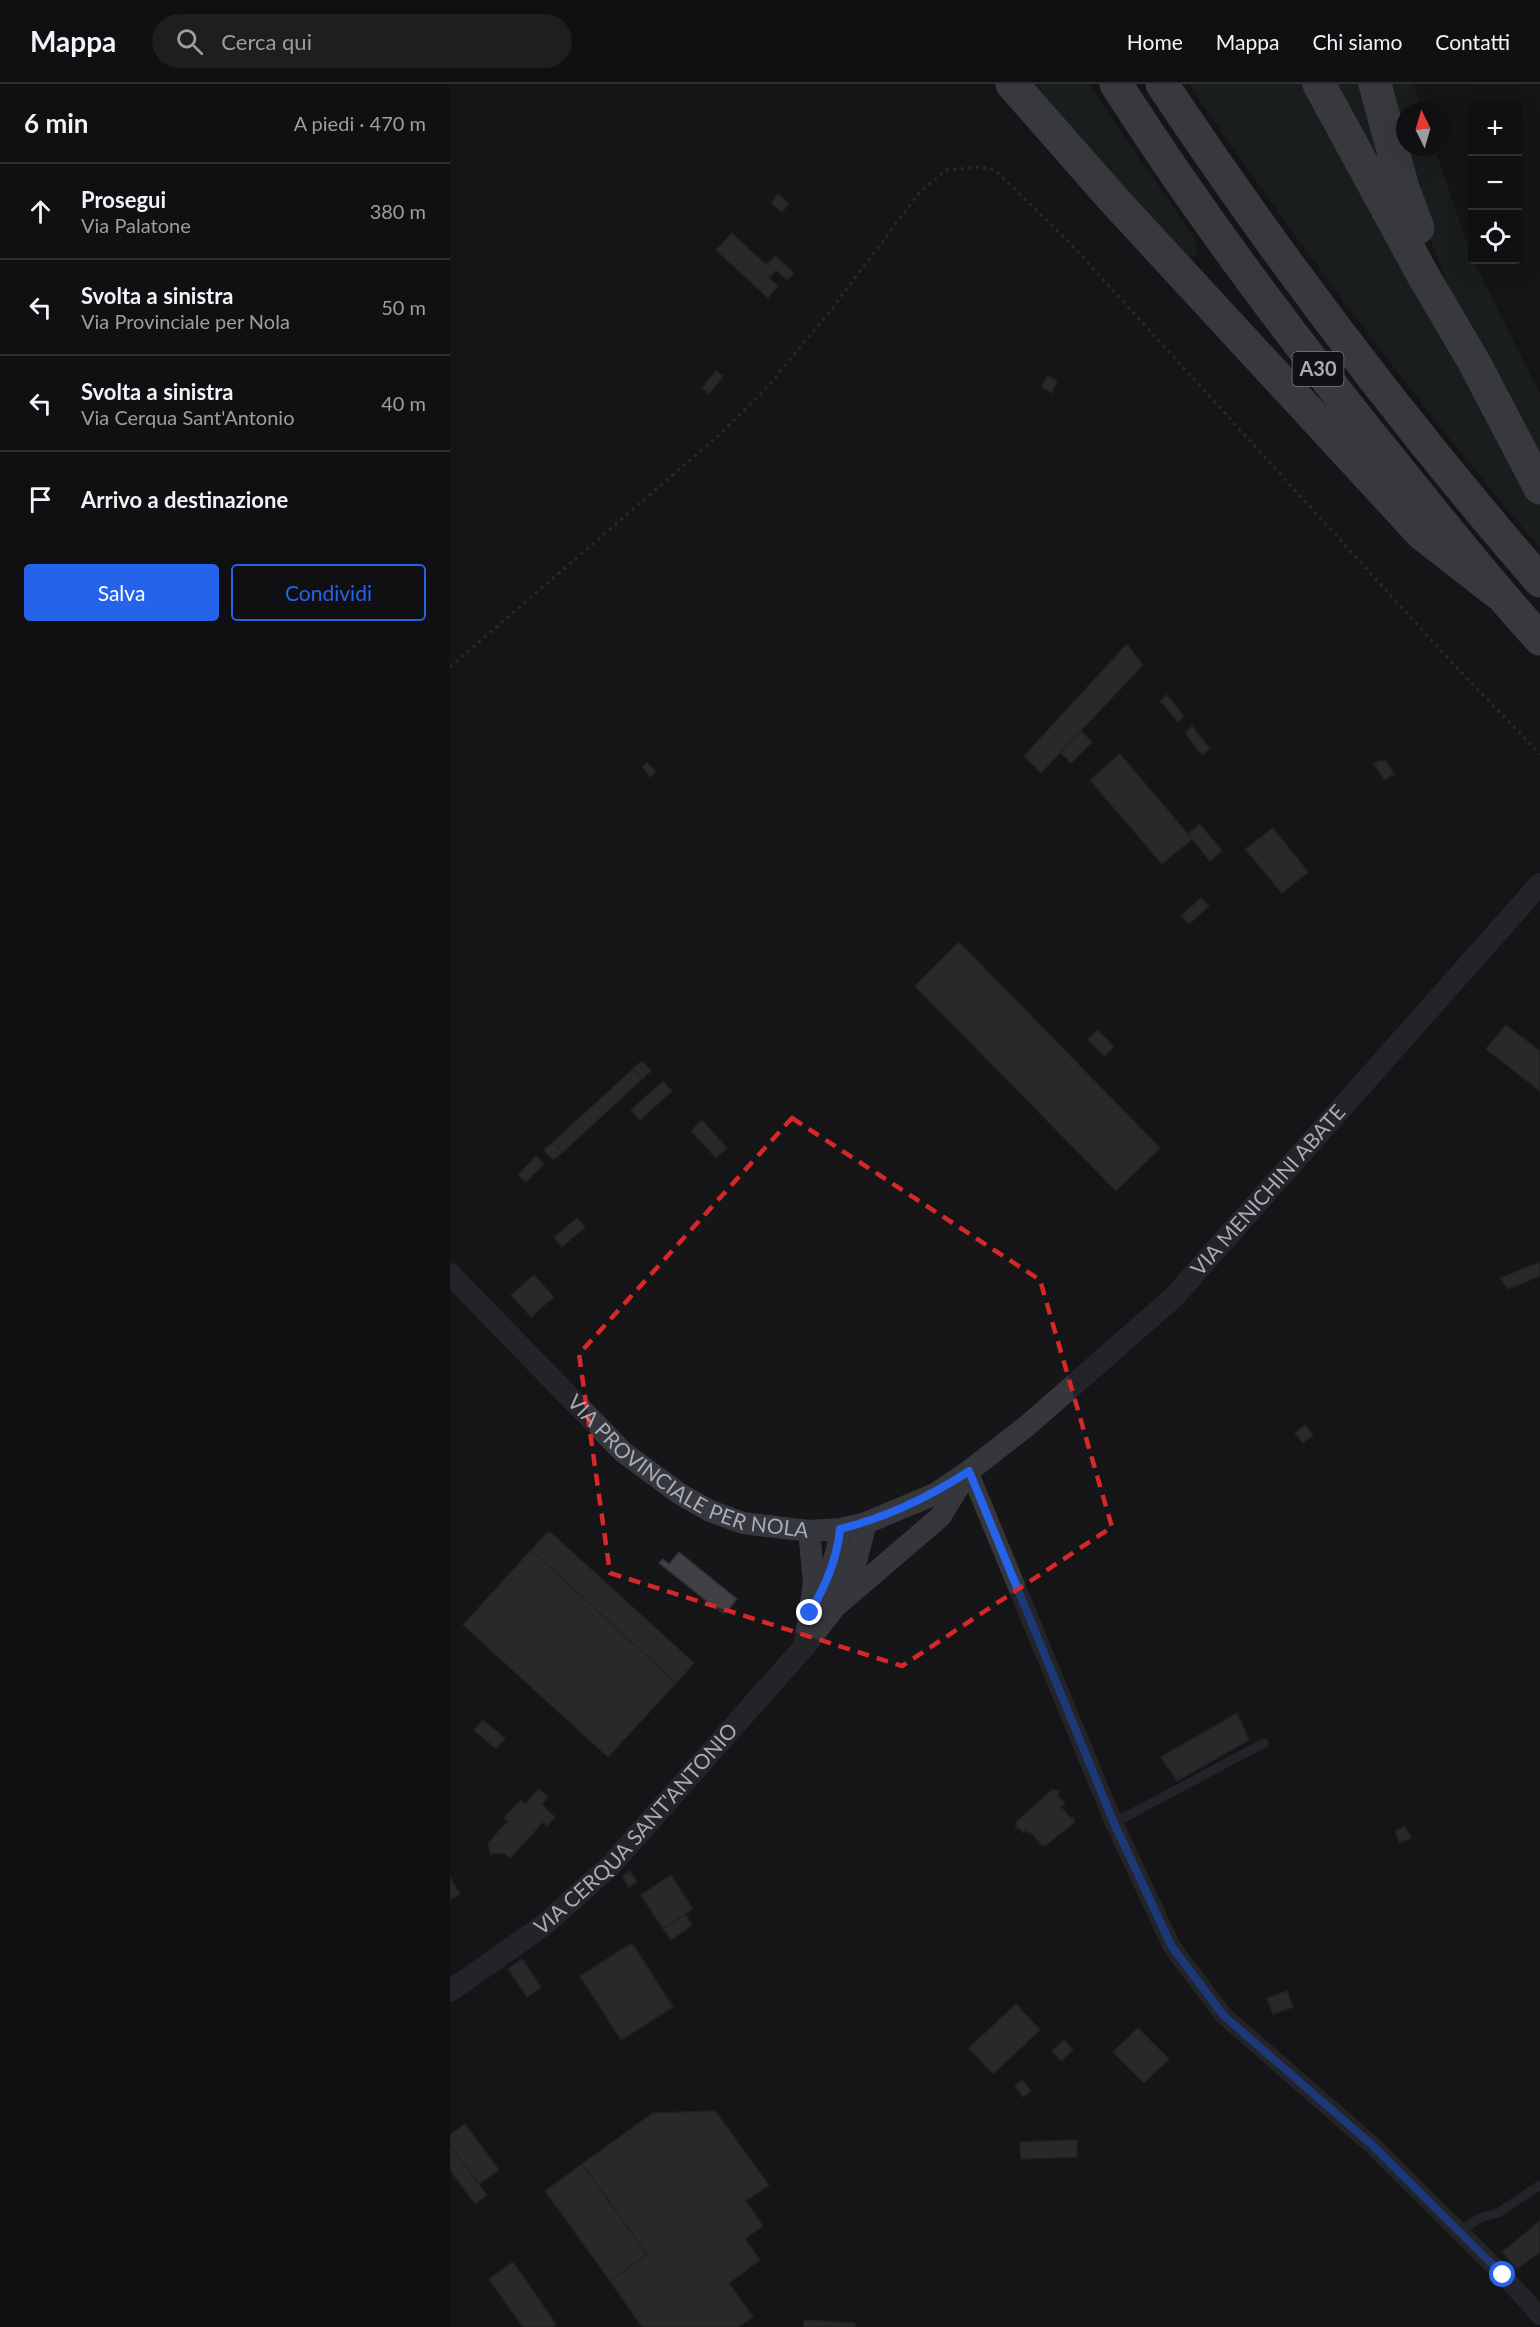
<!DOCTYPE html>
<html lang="it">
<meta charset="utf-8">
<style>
:root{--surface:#101012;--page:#1e1e20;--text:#f1f3f6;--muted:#9c9d9f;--line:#303032;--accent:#2563eb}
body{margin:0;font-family:Lato,sans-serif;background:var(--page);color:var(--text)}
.controls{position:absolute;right:18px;top:18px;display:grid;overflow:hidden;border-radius:6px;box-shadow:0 6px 24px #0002}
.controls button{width:54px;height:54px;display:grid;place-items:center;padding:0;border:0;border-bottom:2px solid var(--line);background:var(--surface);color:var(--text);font:30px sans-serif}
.compass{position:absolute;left:946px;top:18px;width:54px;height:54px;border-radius:50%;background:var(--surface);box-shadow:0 6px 24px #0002;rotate:355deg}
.stop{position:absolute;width:18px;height:18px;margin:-14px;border:4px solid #2563eb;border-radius:50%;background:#fff}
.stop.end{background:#2563eb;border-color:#fff;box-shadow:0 2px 6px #0008}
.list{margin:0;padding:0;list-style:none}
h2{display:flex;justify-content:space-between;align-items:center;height:78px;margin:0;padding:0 24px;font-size:26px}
h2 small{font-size:20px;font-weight:400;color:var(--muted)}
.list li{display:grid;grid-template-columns:39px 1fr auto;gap:18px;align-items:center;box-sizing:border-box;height:96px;padding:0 24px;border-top:2px solid var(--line)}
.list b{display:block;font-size:22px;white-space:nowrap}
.list p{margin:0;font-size:20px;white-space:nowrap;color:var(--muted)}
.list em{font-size:20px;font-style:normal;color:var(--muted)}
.actions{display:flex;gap:12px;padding:18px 24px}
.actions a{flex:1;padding:14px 0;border:2px solid var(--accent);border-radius:6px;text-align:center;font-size:21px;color:var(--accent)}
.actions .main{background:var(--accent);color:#fff}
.icon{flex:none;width:33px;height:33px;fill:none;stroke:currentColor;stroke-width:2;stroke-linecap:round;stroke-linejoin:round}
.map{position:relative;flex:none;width:1090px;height:2243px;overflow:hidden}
header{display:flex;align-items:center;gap:36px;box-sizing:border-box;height:84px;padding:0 30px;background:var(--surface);border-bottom:2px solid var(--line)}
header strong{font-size:28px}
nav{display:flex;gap:33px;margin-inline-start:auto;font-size:21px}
.search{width:420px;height:54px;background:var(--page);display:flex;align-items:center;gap:15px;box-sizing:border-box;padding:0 21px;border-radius:33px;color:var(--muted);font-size:22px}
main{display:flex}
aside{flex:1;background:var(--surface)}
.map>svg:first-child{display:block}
</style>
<header>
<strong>Mappa</strong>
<div class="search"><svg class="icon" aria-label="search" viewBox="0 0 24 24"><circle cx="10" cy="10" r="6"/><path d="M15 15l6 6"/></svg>Cerca qui</div>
<nav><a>Home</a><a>Mappa</a><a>Chi siamo</a><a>Contatti</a></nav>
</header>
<main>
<aside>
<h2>6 min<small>A piedi · 470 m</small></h2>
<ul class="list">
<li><svg class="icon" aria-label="ahead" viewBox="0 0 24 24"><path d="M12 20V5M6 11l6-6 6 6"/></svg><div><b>Prosegui</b><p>Via Palatone</p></div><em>380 m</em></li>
<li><svg class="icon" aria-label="left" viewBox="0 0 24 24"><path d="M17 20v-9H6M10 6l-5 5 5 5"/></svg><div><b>Svolta a sinistra</b><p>Via Provinciale per Nola</p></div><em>50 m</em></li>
<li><svg class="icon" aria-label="left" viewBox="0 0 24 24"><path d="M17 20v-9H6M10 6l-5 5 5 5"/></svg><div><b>Svolta a sinistra</b><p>Via Cerqua Sant'Antonio</p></div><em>40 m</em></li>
<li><svg class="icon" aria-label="arrive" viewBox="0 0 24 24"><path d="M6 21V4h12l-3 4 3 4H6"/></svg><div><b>Arrivo a destinazione</b></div></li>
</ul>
<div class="actions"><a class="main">Salva</a><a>Condividi</a></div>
</aside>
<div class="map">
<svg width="1090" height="2243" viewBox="0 0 1090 2243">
<rect width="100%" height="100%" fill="#161618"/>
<path fill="#1d261f" d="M574,0h65l105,154 4,11 -2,6 -8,4z
M739,0h123l228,414v50c-126,-149 -242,-303 -351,-464z
M880,0h36l11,65 -7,2z
M932,0h32l8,27h-17v36h29l39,113 67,134v71c-26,-49 -55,-98 -78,-149 -34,-75 -59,-153 -80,-232z"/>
<path fill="#404045" stroke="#302f34" stroke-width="1.5" d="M328,110l11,10 -7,8 -11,-9z
M282,149l34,32 9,-9 19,17 -7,7 -11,-10 -7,8 9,8 -10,12 -52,-48z
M266,287l7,5 -14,18 -7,-6z
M597,292l10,5 -5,12 -10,-6z
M677,560l16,21 -102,108 -17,-17z
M717,611l17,21 -6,6 -18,-21z
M742,642l18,23 -8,6 -17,-22z
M631,647l11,11 -21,21 -11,-11z
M670,670l72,85 -30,25 -72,-84z
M929,677h7l8,13 -10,6 -10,-16z
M197,679l9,9 -6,5 -8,-10z
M750,740l22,27 -12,10 -22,-27z
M823,744l35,44 -26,21 -37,-44z
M751,814l8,8 -20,18 -8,-8z
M509,858l201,206 -44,43 -201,-205z
M1056,941l34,26v40l-54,-42z
M648,946l16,17 -10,9 -16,-17z
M192,977l9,10 -9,8 -9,-10z
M183,985l9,10 -79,73 -10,-10z
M213,997l9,10 -32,29 -9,-10z
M252,1036l25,28 -11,10 -25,-27z
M103,1058l10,10 -10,8 -9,-10z
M86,1072l8,8 -18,18 -8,-7z
M127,1134l8,9 -23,20 -8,-10z
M1090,1178v14l-32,13 -8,-11z
M84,1191l20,22 -23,20 -20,-22z
M855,1341l8,10 -10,8 -8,-10z
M99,1447l145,132 -18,20 -145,-133z
M81,1466l145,133 -68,74 -145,-132z
M229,1468l58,47 -13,16 -65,-52 4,-4 6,5z
M787,1629l12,27 -72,41 -16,-24z
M33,1636l22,18 -9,11 -22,-19z
M89,1705l9,8 -6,8 13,12 -8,9 -4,-4 -33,36 -6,-5 -14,1 -2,-11 20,-22 -4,-3 17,-18 4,4z
M602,1706h7l-1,6 7,7 -4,4 11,12 2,-2v6l-28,22h-6l1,-1 -10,-12 -2,2 -3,-4 -3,3 -5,-6 -2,2v-7z
M955,1742l6,12 -11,5 -5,-12z
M180,1787l7,11 -8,5 -7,-11z
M221,1791l22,34 -30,20 -22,-34z
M0,1793l10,17 -10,6z
M235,1830l7,11 -21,15 -8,-11z
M182,1859l41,64 -52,33 -41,-64z
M72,1875l19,28 -14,10 -19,-28z
M837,1907l6,16 -20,7 -6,-16z
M566,1920l24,26 -47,44 -24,-26z
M688,1944l31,31 -25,24 -31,-31z
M614,1956l9,10 -12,11 -9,-10z
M573,1996l8,11 -8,6 -8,-11z
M265,2027l54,74 -23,16 17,25 -18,13 15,21 -31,23 24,34 -15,10h-96l-32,-46 37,-27 -65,-90 71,-51z
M15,2040l34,46 -20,14 -29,-39v-10z
M627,2056v17l-56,2 -1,-17z
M0,2061l37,50 -12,9 -25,-34z
M132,2080l65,90 -37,27 -65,-90z
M1090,2137v31l-23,17 -15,-17z
M63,2178l43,62 -4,3h-29l-34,-48z
M354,2236l51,3v4h-51z"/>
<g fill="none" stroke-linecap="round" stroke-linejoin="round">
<path stroke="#3c3e44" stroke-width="3" stroke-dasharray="3 4.5" stroke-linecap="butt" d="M0,583l268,-231 45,-44 68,-82 88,-117 27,-23 33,-3 16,3 74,72 386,424 85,88"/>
<path stroke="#36373d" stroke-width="9" d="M664,1739l150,-80
M1009,2148l21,-14 18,-5 42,-28"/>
<path stroke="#36373d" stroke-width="18" d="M519,1387l145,352 58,124 52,69 147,128 132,131 37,41"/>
<g stroke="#36373d" stroke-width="22">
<path id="s1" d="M0,1190l173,178 57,42 30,17 33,12 66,8 31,-2 26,-6 69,-29 34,-23 59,-46 146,-128 366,-413"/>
<path d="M390,1514l12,-22 14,-53"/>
<path d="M366,1519c12,-23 22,-48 24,-74"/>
<path d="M355,1558l9,-59 -5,-52"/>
<path id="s2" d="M0,1907l94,-66 67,-60 193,-218 31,-40 105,-90 25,-40"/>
</g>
<path stroke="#62656e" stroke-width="33" d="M562,0l101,115 309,335 77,60
M666,0c87,136 185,266 287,391 45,56 89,111 137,164
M712,0c116,174 241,339 378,497
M869,0l105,193 50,85 66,126
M925,0l28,104 15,40"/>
</g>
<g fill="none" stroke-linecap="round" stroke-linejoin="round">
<path stroke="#2563eb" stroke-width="8" d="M360,1529c15,-27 27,-53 30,-84 48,-12 88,-31 129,-58l145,352 58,124 52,69 147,128 132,131"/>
</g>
<path d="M0 0H1090V2243H0ZM342,1034l248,162 72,247 -210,139 -292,-93 -31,-219z" fill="#161618" fill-opacity=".55" fill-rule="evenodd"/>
<path fill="none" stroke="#d62828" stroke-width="4.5" stroke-dasharray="12 8" stroke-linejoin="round" d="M342,1034l248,162 72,247 -210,139 -292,-93 -31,-219z"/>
<g text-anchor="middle" stroke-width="4.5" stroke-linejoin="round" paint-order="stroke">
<rect fill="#111113" stroke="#7a7d86" stroke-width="1.5" x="842.5" y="268" width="51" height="34" rx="4.5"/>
<g font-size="20" font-weight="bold" fill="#a7abb8">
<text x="868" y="292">A30</text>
</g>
<g font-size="21" fill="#a7abb8" stroke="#111113">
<text dy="7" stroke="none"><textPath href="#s1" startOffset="1040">VIA MENICHINI ABATE</textPath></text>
<text dy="7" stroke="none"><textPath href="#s1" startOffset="314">VIA PROVINCIALE PER NOLA</textPath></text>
<text dy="7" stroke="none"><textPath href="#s2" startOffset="248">VIA CERQUA SANT'ANTONIO</textPath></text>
</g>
</g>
</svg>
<div class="controls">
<button>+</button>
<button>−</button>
<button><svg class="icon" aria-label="locate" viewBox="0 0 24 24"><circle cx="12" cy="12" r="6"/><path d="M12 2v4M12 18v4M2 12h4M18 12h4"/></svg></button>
</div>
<svg class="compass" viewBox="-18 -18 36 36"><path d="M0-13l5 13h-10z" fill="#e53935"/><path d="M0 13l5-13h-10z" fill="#9c9d9f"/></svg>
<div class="stop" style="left:1053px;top:2191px"></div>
<div class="stop end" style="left:360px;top:1529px"></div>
</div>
</main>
